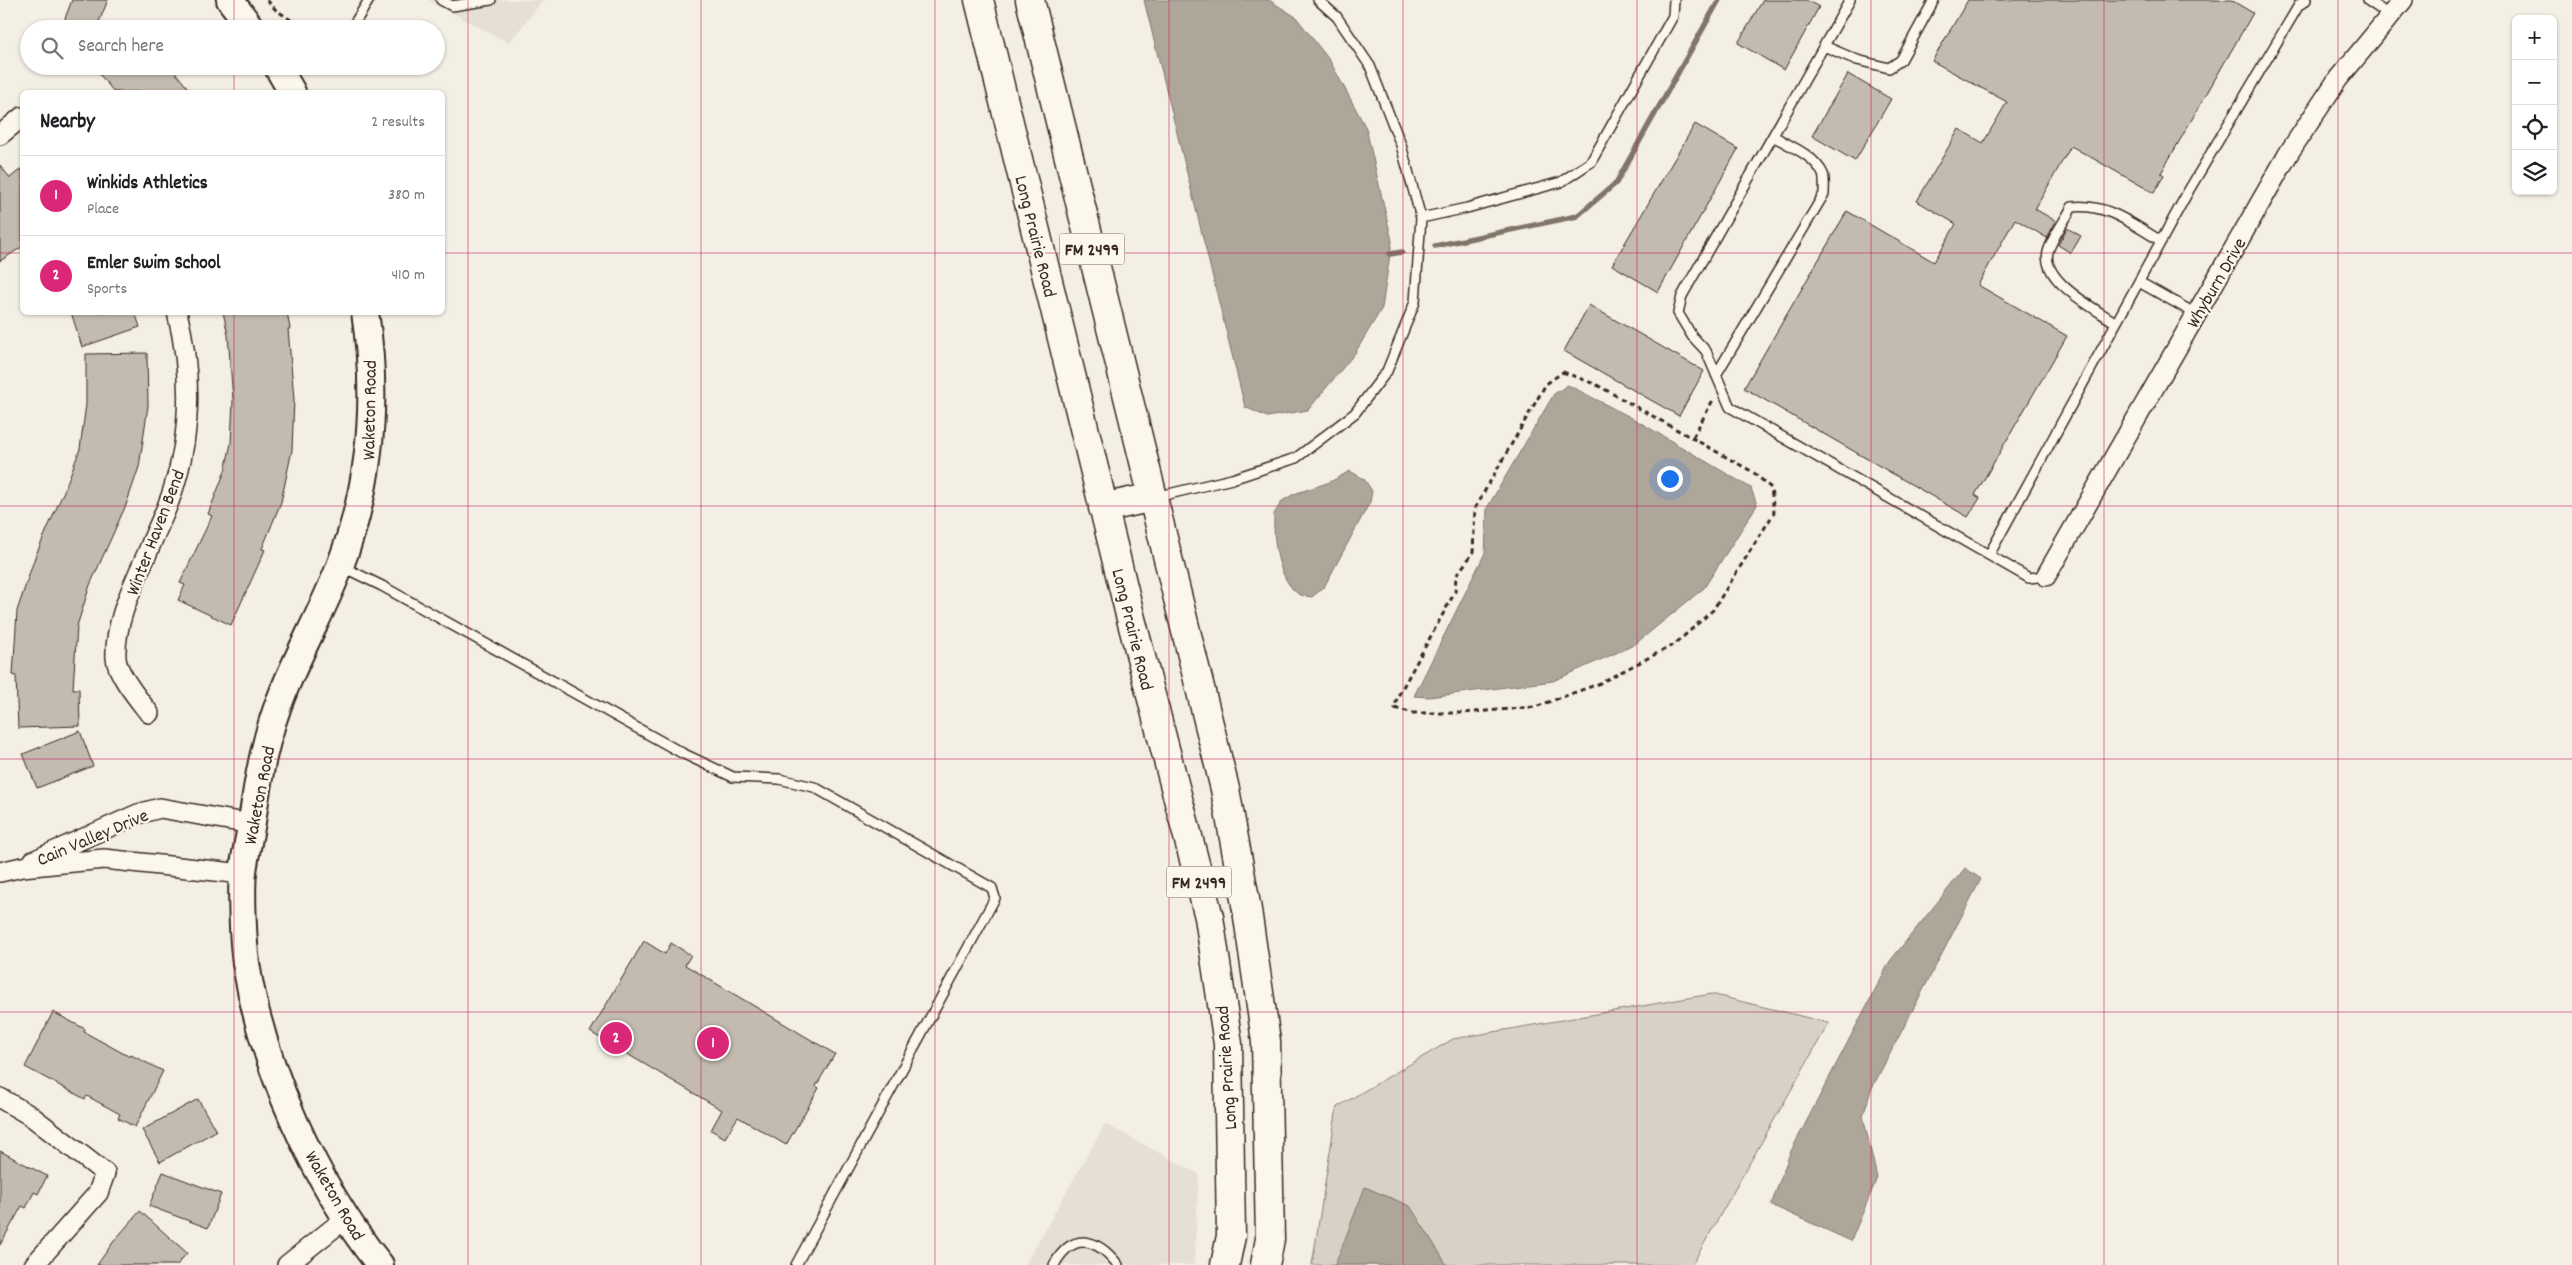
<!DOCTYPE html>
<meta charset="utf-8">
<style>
:root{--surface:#fff;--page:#f6f6f6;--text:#202124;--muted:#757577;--line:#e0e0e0;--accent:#db2777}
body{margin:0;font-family:Dekko,sans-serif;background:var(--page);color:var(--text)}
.controls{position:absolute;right:15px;top:15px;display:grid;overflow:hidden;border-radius:8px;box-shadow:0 1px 4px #0004}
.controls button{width:45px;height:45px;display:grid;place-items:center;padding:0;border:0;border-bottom:1px solid var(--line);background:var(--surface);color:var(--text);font:25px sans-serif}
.you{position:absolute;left:1669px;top:478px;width:18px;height:18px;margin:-12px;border:4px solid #fff;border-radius:50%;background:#1a73e8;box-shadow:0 0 0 8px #1a73e833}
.badge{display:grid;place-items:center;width:32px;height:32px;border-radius:50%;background:var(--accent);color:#fff;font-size:16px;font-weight:700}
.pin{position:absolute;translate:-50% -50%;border:2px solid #fff;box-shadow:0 1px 5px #0006}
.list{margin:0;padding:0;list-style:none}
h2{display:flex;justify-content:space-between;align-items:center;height:65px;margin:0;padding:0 20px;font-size:21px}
h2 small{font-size:16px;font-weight:400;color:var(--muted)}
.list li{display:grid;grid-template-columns:32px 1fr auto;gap:15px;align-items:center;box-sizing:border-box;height:80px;padding:0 20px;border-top:1px solid var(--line)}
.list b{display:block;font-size:19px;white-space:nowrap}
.list p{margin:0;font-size:16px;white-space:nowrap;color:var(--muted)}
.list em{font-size:16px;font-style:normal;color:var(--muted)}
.icon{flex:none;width:28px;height:28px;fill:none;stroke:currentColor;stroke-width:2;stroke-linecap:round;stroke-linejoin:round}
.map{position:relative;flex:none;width:2572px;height:1265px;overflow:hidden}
.search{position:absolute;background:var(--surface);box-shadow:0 1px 4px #0004;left:20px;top:20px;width:425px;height:55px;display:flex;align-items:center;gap:12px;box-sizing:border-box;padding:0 18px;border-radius:28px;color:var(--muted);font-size:19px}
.panel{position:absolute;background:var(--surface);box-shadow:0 1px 4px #0004;left:20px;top:90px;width:425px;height:225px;border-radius:8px}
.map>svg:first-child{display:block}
</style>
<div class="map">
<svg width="2572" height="1265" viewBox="0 0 2572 1265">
<rect width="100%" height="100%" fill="#f3efe4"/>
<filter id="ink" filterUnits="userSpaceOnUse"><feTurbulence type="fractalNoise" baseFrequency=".02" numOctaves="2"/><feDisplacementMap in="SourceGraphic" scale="10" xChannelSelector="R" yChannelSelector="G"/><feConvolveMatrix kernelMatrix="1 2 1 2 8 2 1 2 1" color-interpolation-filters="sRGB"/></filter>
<g filter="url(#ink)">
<path fill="#e5dfd4" d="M428,0h115l-34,43z
M1105,1124l94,50 -5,91h-169z"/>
<path fill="#d8d1c6" stroke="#8a7e72" d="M1711,994l118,29 -137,242h-380l25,-158 116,-68z"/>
<path fill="#afa69a" stroke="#817468" d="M1144,0h125l27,17 34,44 36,67 26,113 -10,67 -27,45 -47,57 -41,7 -22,-10z
M1568,385l66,34 117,69 6,17 -53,83 -70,57 -81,36 -124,16 -15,-1 71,-143 2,-45 67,-114z
M1350,471l14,8 8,12 -2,11 -46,85 -12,10c-5,-1 -12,-1 -15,-4 -20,-16 -24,-55 -23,-79l8,-13 12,-7 36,-12z
M1965,868l16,11 -110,211 -8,26 14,62 -26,63 -80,-36 19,-52 100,-192z
M1365,1187l45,19 37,59h-112z"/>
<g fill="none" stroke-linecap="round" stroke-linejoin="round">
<path stroke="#817468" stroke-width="5.5" d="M1435,246l142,-30 39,-33 103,-183
M1390,254l12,-2"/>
</g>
<path fill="#c3bbb0" stroke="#3b2a1e" d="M72,0h36l-12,29h-35z
M1763,0h43l13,7 -35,63 -46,-27z
M1968,0h263l22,13 -92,160 3,2 -10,18 -83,-47 -36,63 21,12 -9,17 -32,-19 -37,66 89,51 -92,159 5,3 -12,19 -224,-129 103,-177 87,51 22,-38 -39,-23 42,-72 24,14 24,-41 -75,-41z
M93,66h77l21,26h-77z
M1848,74l43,25 -36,62 -43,-25z
M1695,124l43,25 -80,143 -46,-27z
M0,165l10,13 12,-10v79l-22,14z
M2067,228l14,8 -10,17 -13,-8z
M1589,305l115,66 -25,45 -115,-65z
M71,312h64l5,15 -58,20z
M223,312h64l3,17h-2l6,70 -2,51 -11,52 -19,47 3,1 -34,75 -53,-25 7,-15 -5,-2 32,-67 -4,-2 17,-43 6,-28 2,-43 -5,-65z
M147,353l1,53 -9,61 -13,38 -36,80 -13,41 -4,63h6l1,37 -62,2 -2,-52 -3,-1 4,-64 18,-54 29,-66 16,-42 6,-45v-50z
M80,731l13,35 -56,22 -14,-34z
M644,941l21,13 6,-11 20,12 -6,10 150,89 -19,32 3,2 -33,57 -48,-28 -13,21 -14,-8 11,-20 -132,-78z
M53,1012l32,17 -1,3 46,25 1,-2 32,16 -28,56 -17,-9 2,-4 -33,-18 -2,3 -60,-32z
M198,1099l18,32 -56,31 -18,-32z
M0,1151l47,25 -9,18 -4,-2 -8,16 -4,-2 -22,39z
M163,1172l58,22 -13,34 -59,-22z
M140,1211l47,42 -10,12h-80l17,-24z"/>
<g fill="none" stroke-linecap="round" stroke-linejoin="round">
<defs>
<path id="lane" d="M441,0l11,6 39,-6
M1850,0l-168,296 -4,17 14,23 14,15 24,56 299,171 17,-2
M2367,0l22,15
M351,29l18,-29
M1824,46l33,14 32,8 12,-8 33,-60
M284,75l17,-9
M1421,218l46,-10 94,-26 30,-20 82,-146 1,-16
M2139,282l57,32
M2116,323c-20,-14 -75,-42 -68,-71 4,-15 17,-31 24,-45 35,-4 60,17 89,34
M1716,375l108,-181c0,-6 1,-14 -1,-20 -9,-19 -33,-28 -50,-38
M1156,497l76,-18 64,-21 59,-45 32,-42 28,-69 6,-84 -20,-73 -31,-79 -33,-49 -19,-17
M1989,555l200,-365 110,-185 7,-5
M343,567l39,19 300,167 51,24 46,2 35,8 178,101 3,10 -199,367
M1054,1265c19,-34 43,-27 64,0"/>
<path id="street" d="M0,135l22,-18
M2046,576l244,-425 48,-72 65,-79
M149,713c-10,-13 -32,-39 -33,-55 -2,-37 19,-76 33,-109 7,-19 17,-37 23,-56 20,-60 20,-120 5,-181
M33,861l105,-47 22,-6 91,16
M0,872l22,-5 82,-8 139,15
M0,1098l31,18 74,57 -7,20 -64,72
M287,1265l59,-47"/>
<path id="secondary" d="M230,0l22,29
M277,66l15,26
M365,312c13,86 6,173 -25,254 -16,42 -39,82 -56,124 -18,43 -26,87 -32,132 -3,17 -7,33 -9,50 -2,21 0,70 3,91 16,103 69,221 134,302"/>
<path id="primary" d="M979,0l151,615 79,302 19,127 3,192 -6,29
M1030,0l195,789 22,121 19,131 4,198 -5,26
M1103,508l50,-11"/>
</defs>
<use href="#lane" stroke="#3b2a1e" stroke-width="12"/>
<use href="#street" stroke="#3b2a1e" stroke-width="22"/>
<use href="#secondary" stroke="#3b2a1e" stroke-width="30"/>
<use href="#primary" stroke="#3b2a1e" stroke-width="31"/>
<path stroke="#3b2a1e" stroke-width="3" stroke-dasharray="5 4" stroke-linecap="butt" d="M267,0l9,10 28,19
M1563,372l34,13 156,87 18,16 3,25 -61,97 -38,34 -77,40 -63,23 -72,6h-50l-18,-5 2,-10 58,-106 1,-16 17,-23 2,-45 71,-124z
M1693,437l20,-37"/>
<use href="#lane" stroke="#fbf7ec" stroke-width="9"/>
<use href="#street" stroke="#fbf7ec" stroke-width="19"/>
<use href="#secondary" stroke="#fbf7ec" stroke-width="26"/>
<use href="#primary" stroke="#fbf7ec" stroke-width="28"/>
</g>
</g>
<path fill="none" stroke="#c2185b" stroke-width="1" stroke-opacity="0.55" d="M234,0v29M468,0v1265M701,0v1265M935,0v1265M1169,0v1265M1403,0v1265M1637,0v1265M1871,0v1265M2104,0v1265M2338,0v1265M234,66v26M0,253h22M442,253h2130M234,312v953M0,506h2572M0,759h2572M0,1012h2572"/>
<g text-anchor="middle" stroke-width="4.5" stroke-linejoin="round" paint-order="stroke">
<g fill="#fbf7ec" stroke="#75685c" stroke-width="1">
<rect x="1059.5" y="233.5" width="65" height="31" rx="4"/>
<rect x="1166.5" y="866.5" width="65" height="31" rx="4"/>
</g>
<g font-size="18" font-weight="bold" fill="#3b2a1e">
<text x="1092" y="255">FM 2499</text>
<text x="1199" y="888">FM 2499</text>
</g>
<g font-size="19" fill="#3b2a1e" stroke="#fbf7ec">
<text transform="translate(1037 236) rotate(76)" y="7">Long Prairie Road</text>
<text transform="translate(2215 282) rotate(-60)" y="7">Whyburn Drive</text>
<text transform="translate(368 410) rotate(-89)" y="7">Waketon Road</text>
<text transform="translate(154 532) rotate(-69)" y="7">Winter Haven Bend</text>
<text transform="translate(1134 629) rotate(76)" y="7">Long Prairie Road</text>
<text transform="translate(258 795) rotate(-79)" y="7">Waketon Road</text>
<text transform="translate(92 836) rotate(-23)" y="7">Cain Valley Drive</text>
<text transform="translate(1225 1068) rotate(-94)" y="7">Long Prairie Road</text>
<text transform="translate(336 1195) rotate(60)" y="7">Waketon Road</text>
</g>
</g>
</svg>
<div class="controls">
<button>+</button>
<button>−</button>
<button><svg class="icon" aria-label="locate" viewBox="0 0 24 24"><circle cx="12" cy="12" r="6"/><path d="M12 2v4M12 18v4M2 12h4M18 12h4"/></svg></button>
<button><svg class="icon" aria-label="layers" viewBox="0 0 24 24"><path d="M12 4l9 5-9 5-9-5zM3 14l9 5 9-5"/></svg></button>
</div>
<div class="you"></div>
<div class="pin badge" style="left:713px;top:1043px">1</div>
<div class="pin badge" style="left:616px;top:1038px">2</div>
<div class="search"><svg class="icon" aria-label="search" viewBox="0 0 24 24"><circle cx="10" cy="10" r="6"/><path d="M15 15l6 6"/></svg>Search here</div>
<section class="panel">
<h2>Nearby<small>2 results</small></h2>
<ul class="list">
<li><span class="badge">1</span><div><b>Winkids Athletics</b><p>Place</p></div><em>380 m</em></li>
<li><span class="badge">2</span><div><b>Emler Swim School</b><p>Sports</p></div><em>410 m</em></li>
</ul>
</section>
</div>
